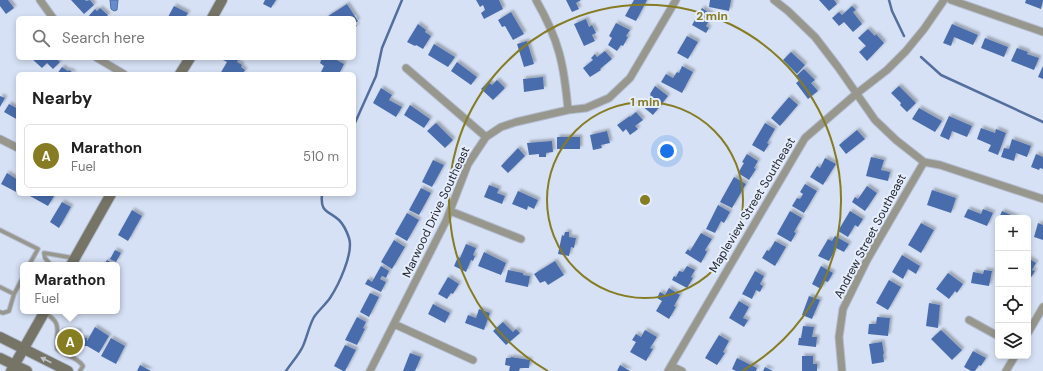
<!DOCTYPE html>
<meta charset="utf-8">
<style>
:root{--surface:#fff;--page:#f6f6f6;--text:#222;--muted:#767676;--line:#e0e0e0;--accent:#867c22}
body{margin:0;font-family:"DM Sans",sans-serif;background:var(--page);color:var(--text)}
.controls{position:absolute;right:12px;bottom:12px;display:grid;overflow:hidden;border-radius:6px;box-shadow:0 2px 6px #0003}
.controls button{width:36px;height:36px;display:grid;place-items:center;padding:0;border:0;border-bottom:1px solid var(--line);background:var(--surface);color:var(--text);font:20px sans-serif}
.you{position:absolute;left:667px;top:151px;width:14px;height:14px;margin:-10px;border:3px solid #fff;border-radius:50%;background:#1a73e8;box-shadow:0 0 0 6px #1a73e833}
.badge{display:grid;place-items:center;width:26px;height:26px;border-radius:50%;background:var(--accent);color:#fff;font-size:13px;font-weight:700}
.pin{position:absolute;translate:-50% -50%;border:2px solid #fff;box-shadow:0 1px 4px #0006}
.popup{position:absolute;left:20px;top:262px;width:100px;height:52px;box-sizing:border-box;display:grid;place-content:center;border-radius:6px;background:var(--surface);filter:drop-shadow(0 1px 3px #0005);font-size:13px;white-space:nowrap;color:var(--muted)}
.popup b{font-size:15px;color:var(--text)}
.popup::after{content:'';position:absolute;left:50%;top:100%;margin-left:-8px;border:8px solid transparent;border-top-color:var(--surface)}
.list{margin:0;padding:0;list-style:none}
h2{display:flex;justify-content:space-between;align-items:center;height:52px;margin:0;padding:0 16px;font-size:17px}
h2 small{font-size:13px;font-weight:400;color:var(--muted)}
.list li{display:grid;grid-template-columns:26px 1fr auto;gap:12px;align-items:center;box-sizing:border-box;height:64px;margin:0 8px 8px;padding:0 8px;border:1px solid var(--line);border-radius:6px}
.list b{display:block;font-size:15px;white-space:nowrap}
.list p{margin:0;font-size:13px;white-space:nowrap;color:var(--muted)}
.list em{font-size:13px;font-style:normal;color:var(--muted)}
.icon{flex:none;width:22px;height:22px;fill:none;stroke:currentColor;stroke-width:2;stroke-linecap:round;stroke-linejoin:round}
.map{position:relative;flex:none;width:1043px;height:371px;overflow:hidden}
.search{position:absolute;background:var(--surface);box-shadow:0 2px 6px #0003;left:16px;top:16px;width:340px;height:44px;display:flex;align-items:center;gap:10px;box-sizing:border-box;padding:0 14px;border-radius:6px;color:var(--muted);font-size:15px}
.panel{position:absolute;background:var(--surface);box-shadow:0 2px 6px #0003;left:16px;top:72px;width:340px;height:124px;border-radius:6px}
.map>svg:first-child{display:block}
</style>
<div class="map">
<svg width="1043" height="371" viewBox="0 0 1043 371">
<defs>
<filter id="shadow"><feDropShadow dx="2.5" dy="-2.5" stdDeviation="1" flood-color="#0004"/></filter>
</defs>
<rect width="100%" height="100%" fill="#d6e1f5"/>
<path fill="#678ccd" stroke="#546f9e" d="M110,0h8l-1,10 -3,1 -3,-2z"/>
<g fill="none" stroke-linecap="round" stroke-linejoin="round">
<path stroke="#546f9e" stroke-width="2.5" d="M889,0l3,11 12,25
M921,57l20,18 102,47
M354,125l22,-49 6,-28 20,-48
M286,371c5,-8 13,-16 17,-25 4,-9 6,-20 11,-29 5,-7 11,-12 16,-19 8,-12 24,-45 19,-60 -2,-6 -6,-14 -10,-18 -11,-10 -19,-7 -17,-26"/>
</g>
<path fill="#4a6dac" filter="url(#shadow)" d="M0,0h8l6,8 -8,6 -6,-8z
M71,0h14l1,1 4,-1 4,5 -10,9z
M265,0h11l-5,8 -8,-4z
M476,0h23l4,9 -19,10 -3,-6 4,-3 -2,-5 -3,2z
M566,0h15l-5,3 3,6 -7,3z
M634,0h13l-11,21 -11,-5z
M710,0h21l-2,11 -20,-4z
M819,0h15l3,4 -8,7z
M1026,0h17l-2,9 -16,-6z
M347,4l11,17 -3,2 2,3 -3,2v-10h-29z
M174,6l14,7 -3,5h-14l-3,-1z
M852,6l4,4 -3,2 9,12 -9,8 -9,-10 -5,4 -7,-8 7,-6 3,3z
M100,8l8,7 -3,3h-18l8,-9 2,2z
M702,8l10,7 -6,11 3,2 -3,5 -14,-8z
M511,12l13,22 -11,6 -8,-14 -3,1 -4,-7z
M586,19l3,8 3,-2 4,8 -4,2 3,6 -11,5 -10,-22z
M616,23l14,7 -4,6 2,1 -5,9 -2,-1 -4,6 -9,-6 4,-7 -3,-2z
M418,24l8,6 -1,2 6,4 -8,13 -7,-4 -1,1 -8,-4z
M952,24l26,11 -5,10 -19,-8 -3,9 -8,-3z
M868,29l7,7 1,-2 8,9 -17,18 -8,-9 7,-6 -8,-8z
M687,36l11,6 -10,17 -11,-6z
M985,38l23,9 -4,10 -23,-9z
M527,41l7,23 -10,3 -7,-23z
M434,44l21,13 -7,10 -20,-12z
M1017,48l11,4 -1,2 12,4 -5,12 -23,-9z
M605,51l7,8 -12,10 1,1 -11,7 -7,-9 10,-8 -2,-2 4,-4 2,3z
M791,52l14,13 -8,9 -14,-14z
M31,58h24l5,4 -7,7 -6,-6 -5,5z
M224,58h11l3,2 -1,2 5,3 -1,2 4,3 -2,4h-23l7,-12 -4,-2z
M322,58h11l11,6 -5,10h-19l4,-8 -4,-3z
M457,62l20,15 -6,8 -20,-14z
M682,66l11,6 -11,21 -21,-11 5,-8 7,4 4,-6 2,1z
M1043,66v13l-5,-2z
M62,67l6,4 1,-1 6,4h-18z
M804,69l11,11 -4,3 7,8 -10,8 -12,-16 4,-3 -4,-4z
M543,77l1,12 -20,3 -1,-13z
M497,80l8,8 -12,12 -12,-11 7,-7 4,3z
M655,86l13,10 -15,19 -11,-9 9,-11 -1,-1z
M899,86l17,17 -9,9 -7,-7 1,-2 -10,-10z
M381,88l11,7 -3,5 13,7 -6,10 -23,-14z
M0,96l5,2 -5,9z
M789,97l9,8 -18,21 -9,-8z
M9,104l9,5v11l-14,-8z
M410,105l20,14 -6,9 -20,-13z
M919,108l23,13 -7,11 -23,-13z
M636,112l7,8 -8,6 3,3 -8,6 -4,-6 -3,3 -6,-7 13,-9v1z
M949,116l23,10 -5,11 -15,-6 -3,9 -9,-4z
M436,123l17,17 -8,8 -18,-17z
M765,123l10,6 -8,14 2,1 -5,8 -12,-7z
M981,128l14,5 1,-4 10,4 -8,22 -10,-4 3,-6 -14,-6z
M857,130l8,9 -19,15 -7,-9z
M607,131l3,12 -9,2 1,3 -9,2 -3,-15z
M557,137h23v12h-23z
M1012,139l19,7 -4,11 -11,-4 -2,8 -13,-4 3,-9 5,1z
M552,141l1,11 -7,1v4h-7v-3l-10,1 -2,-12z
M518,148l7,8 -17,17 -7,-7z
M747,154l11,7 -4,7 2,1 -7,11 -11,-7 6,-10 -2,-1z
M1036,154l7,3v12l-3,-1 -1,2 -8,-3z
M871,157l13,3 -3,10 9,2 -2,9 -22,-5z
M825,158l11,6 -13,21 -13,-8 7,-11 3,2z
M433,160l11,5 -12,22 -10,-5z
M7,173l11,7v13l-17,-9z
M734,177l12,7 -14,24 -12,-6z
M805,184l12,7 -13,22 -12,-7 5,-8 3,1 3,-5 -3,-2z
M489,185l10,4 -2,4 8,3 -3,8 -18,-7z
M867,186l10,7 -12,18 -13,-9 3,-5 3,2z
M421,188l10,5 -12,22 -10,-5z
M932,190l24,8 -5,15 -24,-8z
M518,191l20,9 -4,9 -6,-3 -1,4 -15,-6z
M31,194h19l4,2 -6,10 -18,-10z
M62,202l9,5 -12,21 -9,-6z
M718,205l12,7 -6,11 -3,-2 -6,12 -9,-4z
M968,209l13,5 2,-5 10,4 -6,13 -23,-9z
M132,210l10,6 -14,25 -10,-6z
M790,211l12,7 -8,14 2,1 -5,9 -14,-8z
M850,211l13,8 -5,8 -3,-2 -7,12 -10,-6z
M1002,211l16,7h-19z
M407,213l12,7 -12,21 -12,-7z
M921,223l13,7 -13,23 -13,-8z
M1038,223l5,2v15l-9,-3z
M565,232h4v5l7,1 -2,10 -3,-1 -2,9 -11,-2 4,-19 2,1z
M701,233l11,6 -7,11 2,2 -6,11 -16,-10 3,-4 2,2z
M835,236l14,8 -5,8 -8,-4 -7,13 -11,-5 10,-17 4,2z
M394,240l11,7 -13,22 -11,-7z
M775,241l11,6 -11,19 -13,-8 5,-8 2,1z
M466,244l10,4 -3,7 2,1 -2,5 -2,-1 -5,12 -12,-6 4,-9 2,1z
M115,250l6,3 -5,9 -6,-3z
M484,252l22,11 -5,12 -23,-9z
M902,255l18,11 -4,8 -8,-5 -5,10 -11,-7z
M1028,258l8,5 -4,7 3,1 -5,8 -2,-1z
M107,260l8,5h-11z
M555,261l9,14 -16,10 -3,-4 -5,2 -6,-9z
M381,266l8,5 -3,7 -4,-2 -2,3 6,3 -5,10 -16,-8 3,-5 4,3z
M687,266l8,4 -4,7 2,1 -6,10 -15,-8 2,-4 2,1 3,-6 4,1z
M821,266l12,7 -5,9 -3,-1 -4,8 -9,-5z
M508,270l15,3v2l7,1 -2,11 -23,-5z
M984,270l8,1 -3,15 -18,-3 2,-11 10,2z
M755,271l9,5 -4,8 3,2 -3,6 -4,-2 -4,9 -10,-5z
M948,273l15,11 -6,9 -2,-2 -6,8 -13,-10z
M448,277l11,7 -6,10 -2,-1 -4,6 -9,-5z
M889,280l12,7 -13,23 -12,-7z
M669,288l11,7 -6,11 2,1 -7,12 -13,-8 6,-10 -5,-3 3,-6 5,3z
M370,293l9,4 -10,20 -9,-5z
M809,296l11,4 -8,19 -10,-4z
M739,301l10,6 -6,11 5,2 -4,7 -15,-9z
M929,303l11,2 -2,23 -12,-2z
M433,304l17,9 -5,10 -17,-9z
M479,309l11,4 -6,17 -19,-7 3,-8 8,3z
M357,317l9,5 -3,6 2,1 -8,16 -12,-5z
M877,317l13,1 -2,18 -20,-2 1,-10h7z
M503,322l10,10 3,-3 4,4 -14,12 -13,-14z
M803,326l11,1 -2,10h5l-1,10 -18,-2 1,-7h2z
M95,327l14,9 -10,17 -12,-7h-8v3l-19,1v-19h19v7h8v3z
M645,330l12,7 -7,11 3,1 -7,12 -16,-9 6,-10 -4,-2 4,-6 5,3z
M941,330l21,20 -10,10 -21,-21z
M719,335l10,6 -6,11 2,1 -8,12 -12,-7z
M111,338l14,8 -9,18 -15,-8z
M882,342l2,12h-1l1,8 -12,2 -3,-20z
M345,345l11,5 -11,21h-2l-9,-5z
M973,351l13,7 -5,8 -2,-1 -4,6h-4l-7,-4z
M410,353l11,4 -6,14h-12z
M802,356h11v8h4v7h-15z
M511,357l19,3 -1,8h-9l-1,3h-10l1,-5 -5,-1 1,-7h5z
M737,358l20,10 -1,3h-20l-4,-2z
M140,365l11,6h-14z
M620,365l10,6h-13z
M765,367l8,4h-10z"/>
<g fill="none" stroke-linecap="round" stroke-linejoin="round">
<defs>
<path id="service" d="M0,230l38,19 -9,16
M51,265l-6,-7 -1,-5 30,5
M0,287l14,7
M0,312l3,1 6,-2 5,-17 9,-17
M45,313c19,11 10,18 12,36 8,7 21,8 26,17l-3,5"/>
<path id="minor" d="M40,0l13,18
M536,0c23,40 28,64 32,110
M774,0l14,11 27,26 23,30 37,53 21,20 28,22 16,3 103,34
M951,0l92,32
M97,58l27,16
M406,68l80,69
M0,139l18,9
M450,211l71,28
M969,320l29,16
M394,324l79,36
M1028,333l15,-26
M671,366l11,5
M370,371l76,-150 22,-57 18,-27 15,-10 15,-5 52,-12 18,-2 23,-10 21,-20 46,-78
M668,371l137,-233 51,-44 31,-24 19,-19 18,-22 20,-29
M842,371l-3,-34 4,-28 24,-49 57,-98
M1006,371l9,-15"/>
<path id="secondary" d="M212,18l10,-18
M180,74l10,-16
M71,265l40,-71
M0,337l68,34
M0,358l27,13
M11,371l34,-60"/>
</defs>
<use href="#service" stroke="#b3bcce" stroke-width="5.5"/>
<use href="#minor" stroke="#b3bcce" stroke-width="9"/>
<use href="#secondary" stroke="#b3bcce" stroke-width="12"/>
<use href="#service" stroke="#98978e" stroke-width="3.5"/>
<use href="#minor" stroke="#98978e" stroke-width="7"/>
<use href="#secondary" stroke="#757467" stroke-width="10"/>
</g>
<defs><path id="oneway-solid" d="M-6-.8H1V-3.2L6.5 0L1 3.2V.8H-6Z"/></defs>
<use fill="#bec3c9" href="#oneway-solid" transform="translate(46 360) rotate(-153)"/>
<g fill="none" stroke="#867c22" stroke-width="2">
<circle cx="645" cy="200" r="98"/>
<path d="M548 371A196 196 0 1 1 742 371"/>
</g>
<g text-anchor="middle" stroke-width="4" stroke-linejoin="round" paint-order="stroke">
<g font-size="12" fill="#262a32" stroke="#e6eefe">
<text transform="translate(752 205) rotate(-59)" y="4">Mapleview Street Southeast</text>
<text transform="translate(436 212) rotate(-65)" y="4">Marwood Drive Southeast</text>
<text transform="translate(870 236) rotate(-62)" y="4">Andrew Street Southeast</text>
</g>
</g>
<circle cx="645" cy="200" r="6" fill="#867c22" stroke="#e6eefe" stroke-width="2"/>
<g font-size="12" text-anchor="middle" font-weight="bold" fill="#867c22" stroke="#e6eefe" stroke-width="4" stroke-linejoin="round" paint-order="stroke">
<text x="712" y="20">2 min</text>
<text x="645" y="106">1 min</text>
</g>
</svg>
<div class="controls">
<button>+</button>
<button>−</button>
<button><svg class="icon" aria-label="locate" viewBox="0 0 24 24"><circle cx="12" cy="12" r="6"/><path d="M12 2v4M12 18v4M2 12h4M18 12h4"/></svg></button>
<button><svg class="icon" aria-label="layers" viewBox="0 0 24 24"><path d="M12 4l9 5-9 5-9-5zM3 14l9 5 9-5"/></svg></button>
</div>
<div class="you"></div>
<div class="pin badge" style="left:70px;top:342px">A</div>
<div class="popup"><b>Marathon</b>Fuel</div>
<div class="search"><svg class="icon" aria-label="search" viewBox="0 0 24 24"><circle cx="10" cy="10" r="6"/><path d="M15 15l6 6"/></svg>Search here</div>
<section class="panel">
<h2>Nearby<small></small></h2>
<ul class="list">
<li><span class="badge">A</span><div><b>Marathon</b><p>Fuel</p></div><em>510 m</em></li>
</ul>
</section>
</div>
